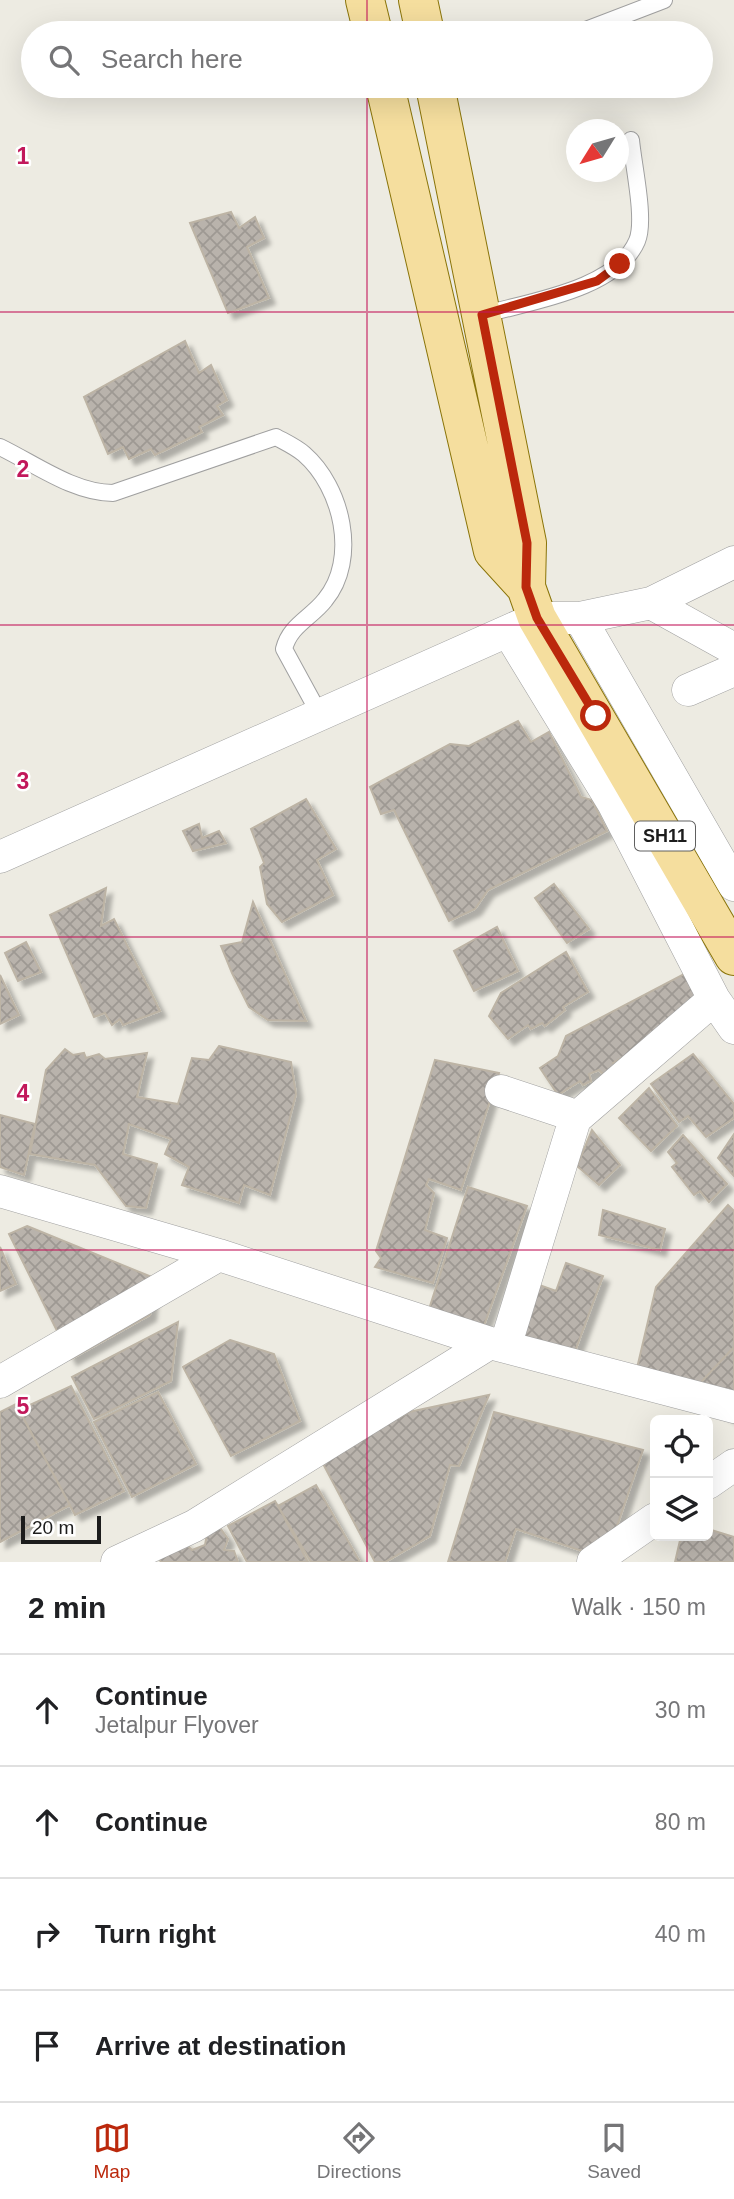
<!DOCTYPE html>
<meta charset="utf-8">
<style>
:root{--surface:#fff;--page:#f2f2f2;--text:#202124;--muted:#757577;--line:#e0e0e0;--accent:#bb280c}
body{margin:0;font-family:Arial,sans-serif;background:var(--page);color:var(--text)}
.controls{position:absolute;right:21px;bottom:21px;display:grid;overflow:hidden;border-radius:10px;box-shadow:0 7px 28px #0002}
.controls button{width:63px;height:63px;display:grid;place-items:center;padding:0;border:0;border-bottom:2px solid var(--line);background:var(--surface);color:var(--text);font:35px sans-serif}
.compass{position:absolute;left:566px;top:119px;width:63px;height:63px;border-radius:50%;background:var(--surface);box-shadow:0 7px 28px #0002;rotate:233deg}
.scale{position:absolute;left:21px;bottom:18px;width:80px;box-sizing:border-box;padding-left:7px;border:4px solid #1c1c1c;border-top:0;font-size:19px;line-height:24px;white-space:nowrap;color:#1c1c1c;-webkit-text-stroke:5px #fff;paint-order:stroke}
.stop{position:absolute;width:21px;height:21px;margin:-16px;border:5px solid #bb280c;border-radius:50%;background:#fff}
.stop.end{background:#bb280c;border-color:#fff;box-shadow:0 2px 7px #0008}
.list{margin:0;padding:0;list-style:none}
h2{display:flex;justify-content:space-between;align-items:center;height:91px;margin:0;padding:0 28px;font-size:30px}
h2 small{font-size:23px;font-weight:400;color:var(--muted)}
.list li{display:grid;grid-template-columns:46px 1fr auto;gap:21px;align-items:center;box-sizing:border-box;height:112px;padding:0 28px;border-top:2px solid var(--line)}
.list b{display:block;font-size:26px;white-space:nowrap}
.list p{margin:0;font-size:23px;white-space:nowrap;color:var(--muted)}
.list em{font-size:23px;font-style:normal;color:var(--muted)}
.icon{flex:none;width:38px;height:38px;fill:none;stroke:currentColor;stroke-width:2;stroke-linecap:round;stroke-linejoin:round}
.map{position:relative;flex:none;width:734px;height:1562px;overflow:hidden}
.search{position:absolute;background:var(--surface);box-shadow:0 7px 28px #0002;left:21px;right:21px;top:21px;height:77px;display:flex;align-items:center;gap:18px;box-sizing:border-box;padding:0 24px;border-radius:38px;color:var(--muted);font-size:26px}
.sheet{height:539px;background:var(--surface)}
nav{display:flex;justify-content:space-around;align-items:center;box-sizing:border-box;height:98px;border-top:2px solid var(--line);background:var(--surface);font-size:19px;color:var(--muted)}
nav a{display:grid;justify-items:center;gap:4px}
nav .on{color:var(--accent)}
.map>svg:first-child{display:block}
</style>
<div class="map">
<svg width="734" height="1562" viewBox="0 0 734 1562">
<defs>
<pattern id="building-cross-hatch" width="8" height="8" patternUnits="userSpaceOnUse" patternTransform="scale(1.75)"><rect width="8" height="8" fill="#b9b3ac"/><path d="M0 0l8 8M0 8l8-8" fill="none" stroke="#9e9993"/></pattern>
<filter id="shadow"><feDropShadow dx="6" dy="6" stdDeviation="2" flood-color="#0004"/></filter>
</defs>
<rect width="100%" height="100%" fill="#edebe2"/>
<path fill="url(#building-cross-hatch)" stroke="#bdb4a5" stroke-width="2" filter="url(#shadow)" d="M231,212l8,16 16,-11 9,21 -17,9 22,51 -41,15 -38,-90z
M185,341l14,32 12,-8 16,35 -10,6 6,9 -24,12 3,5 -47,23 -4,-6 -22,10 -6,-12 -15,7 -24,-57z
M518,721l13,21 18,-10 32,65 11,3 15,31 -119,59 -13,19 -26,12 -55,-111 -13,4 -11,-27 80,-43 19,2z
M306,799l30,50 -19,11 16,35 -51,27 -15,-18 -7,-37 4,-4 -13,-34z
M199,824l3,14 17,-7 7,12 -33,8 -10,-20z
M554,884l35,45 -22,14 -32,-45z
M106,888l-5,38 13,-7 46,92 -37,14 -3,-6 -8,6 -7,-12 -11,4 -44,-102z
M253,902l53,119 -38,-1 -19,-13 -17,-34 -11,-27 21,-4z
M497,927l21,44 -44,20 -20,-40z
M26,942l15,30 -23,9 -13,-28z
M566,952l22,40 -25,15 2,3 -20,16 -3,-3 -11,6 -3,-4 -20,14 -19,-23 12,-23z
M684,974l20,34 -91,55 4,3 -14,8 -4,-4 -10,4 2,7 -8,4 -3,-4 -22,14 -18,-27 18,-12 8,-20z
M0,975l19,40 -19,9z
M219,1046l72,16 5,32 -26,101 -26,-10 -5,18 -57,-18 7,-18 -24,-13 6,-15 -42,-15 -6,30 34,10 -11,44 -20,-2 -31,-41 -65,-11 16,-84 19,-21 8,6 11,-2 2,5 13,-4 6,5 42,-6 -10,44 41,7 14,-46 17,2z
M693,1054l41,50v14l-28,19 -18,-21 -9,6 -28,-38z
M435,1060l64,13 -38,117 -32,-11 -3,6 8,8 -9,37 22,8 -14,45 -58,-16 6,-9 -5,-7z
M649,1088l28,38 -26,25 -32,-33z
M0,1115l35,9 -11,51 -24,-8z
M592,1130l28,35 -21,20 -22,-19z
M734,1134v42l-16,-18z
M683,1135l44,49 -18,18 -9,-11 -6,4 -22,-28 5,-4 -9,-11z
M468,1187l59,19 -50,139 -54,-17z
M728,1205l6,6v136l-45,48 -55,-14 22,-94z
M603,1210l62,19 -5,21 -61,-15z
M27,1226l127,52 -4,37 -79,44 -62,-125z
M0,1247l16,37 -16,7z
M566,1263l37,13 -29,78 -60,-18 17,-54 25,9z
M178,1322l-7,59 -77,38 -22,-42z
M230,1340l44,14 26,67 -69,35 -48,-89z
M734,1347v72l-45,-24z
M71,1386l53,105 -49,24 -56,-105z
M158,1392l38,72 -64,33 -38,-75z
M489,1395l-30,71 -9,-1 -20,71 -45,26h-10l-54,-102 88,-48z
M16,1404l54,101 -70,37v-130z
M494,1412l149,38 -28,82 -27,21 -72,-24 -11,33h-57z
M316,1485l44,77h-49l-33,-56z
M275,1501l3,5 30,56h-61l-19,-36z
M218,1525l10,14 -4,11 10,1 4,11h-77l-5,-9 26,-13 10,10 13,-5 3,-17z
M708,1529l26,8v25h-59l6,-26h27z"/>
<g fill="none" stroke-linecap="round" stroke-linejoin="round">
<defs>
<path id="service" d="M578,33l86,-33
M482,315c45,-13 134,-25 155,-74 9,-21 -4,-77 -6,-101
M0,447c35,17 74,46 113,46l163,-56c9,5 20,10 28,17 38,33 55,105 21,146 -14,18 -35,25 -41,49l36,66"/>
<path id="minor" d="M651,603l83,46
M580,618l154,267
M508,631l105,172 101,196 20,29
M688,690l46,-20
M0,857l537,-239h43l71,-15 83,-41
M501,1091l66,22 8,6
M0,1191l219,64 271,88 244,64
M505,1347l70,-228 139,-120
M0,1382l219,-127
M708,1483l26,-18
M117,1562l77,-36 296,-183
M593,1562l62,-43"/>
<path id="primary" d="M365,0l8,33
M418,0l7,33
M385,86l108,465 33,36
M435,86l92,457 -1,44 11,31 197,338"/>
</defs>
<use href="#service" stroke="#a0a0a0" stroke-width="18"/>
<use href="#minor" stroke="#a0a0a0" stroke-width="33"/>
<use href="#primary" stroke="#8a7409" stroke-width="40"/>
<use href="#service" stroke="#fff" stroke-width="16"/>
<use href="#minor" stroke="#fff" stroke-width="32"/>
<use href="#primary" stroke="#f5de9e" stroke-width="38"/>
</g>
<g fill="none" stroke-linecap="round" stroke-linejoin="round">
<path stroke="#bb280c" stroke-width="9" d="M596,716l-59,-98 -11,-31 1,-44 -45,-228 115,-34 23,-17"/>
</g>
<path fill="none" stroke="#c2185b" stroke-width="2" stroke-opacity="0.55" d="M367,0v33M367,86v1476M0,312h734M0,625h734M0,937h734M0,1250h734"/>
<g text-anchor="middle" stroke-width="5" stroke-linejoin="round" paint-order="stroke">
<rect fill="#fff" stroke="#606060" stroke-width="2" x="635" y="821.5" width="60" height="29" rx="5"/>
<g font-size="18" font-weight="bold" fill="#1c1c1c">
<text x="665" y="842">SH11</text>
</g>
</g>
<g font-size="23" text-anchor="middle" font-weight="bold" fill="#c2185b" stroke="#fff" stroke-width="5" stroke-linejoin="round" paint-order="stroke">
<text x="23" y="164">1</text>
<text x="23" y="477">2</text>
<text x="23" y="789">3</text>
<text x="23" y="1101">4</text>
<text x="23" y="1414">5</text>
</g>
</svg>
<div class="controls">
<button><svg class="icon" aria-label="locate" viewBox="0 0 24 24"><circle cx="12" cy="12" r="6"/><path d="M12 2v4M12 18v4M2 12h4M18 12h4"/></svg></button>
<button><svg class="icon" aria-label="layers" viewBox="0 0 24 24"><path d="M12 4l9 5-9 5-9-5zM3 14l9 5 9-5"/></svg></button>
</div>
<svg class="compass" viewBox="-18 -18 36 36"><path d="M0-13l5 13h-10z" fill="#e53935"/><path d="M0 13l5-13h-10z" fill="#757577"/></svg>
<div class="scale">20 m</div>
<div class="stop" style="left:596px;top:716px"></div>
<div class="stop end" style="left:620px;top:264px"></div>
<div class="search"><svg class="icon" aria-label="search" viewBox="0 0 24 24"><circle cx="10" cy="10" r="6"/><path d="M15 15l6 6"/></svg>Search here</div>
</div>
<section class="sheet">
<h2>2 min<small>Walk · 150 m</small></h2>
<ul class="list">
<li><svg class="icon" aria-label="ahead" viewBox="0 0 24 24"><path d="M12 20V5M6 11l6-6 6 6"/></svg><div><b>Continue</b><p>Jetalpur Flyover</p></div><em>30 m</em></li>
<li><svg class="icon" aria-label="ahead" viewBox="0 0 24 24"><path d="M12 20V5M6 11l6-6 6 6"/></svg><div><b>Continue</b></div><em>80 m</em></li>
<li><svg class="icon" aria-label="right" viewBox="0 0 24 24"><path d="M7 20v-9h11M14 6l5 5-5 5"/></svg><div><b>Turn right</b></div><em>40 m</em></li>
<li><svg class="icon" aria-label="arrive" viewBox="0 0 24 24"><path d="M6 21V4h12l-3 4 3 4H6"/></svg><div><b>Arrive at destination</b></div></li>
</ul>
</section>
<nav>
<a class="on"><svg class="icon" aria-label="map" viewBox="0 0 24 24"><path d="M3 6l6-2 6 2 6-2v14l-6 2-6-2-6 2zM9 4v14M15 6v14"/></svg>Map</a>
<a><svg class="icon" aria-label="directions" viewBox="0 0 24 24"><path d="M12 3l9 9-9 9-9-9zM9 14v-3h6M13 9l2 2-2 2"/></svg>Directions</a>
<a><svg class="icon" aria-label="saved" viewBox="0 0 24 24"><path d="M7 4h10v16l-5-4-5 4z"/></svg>Saved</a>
</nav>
